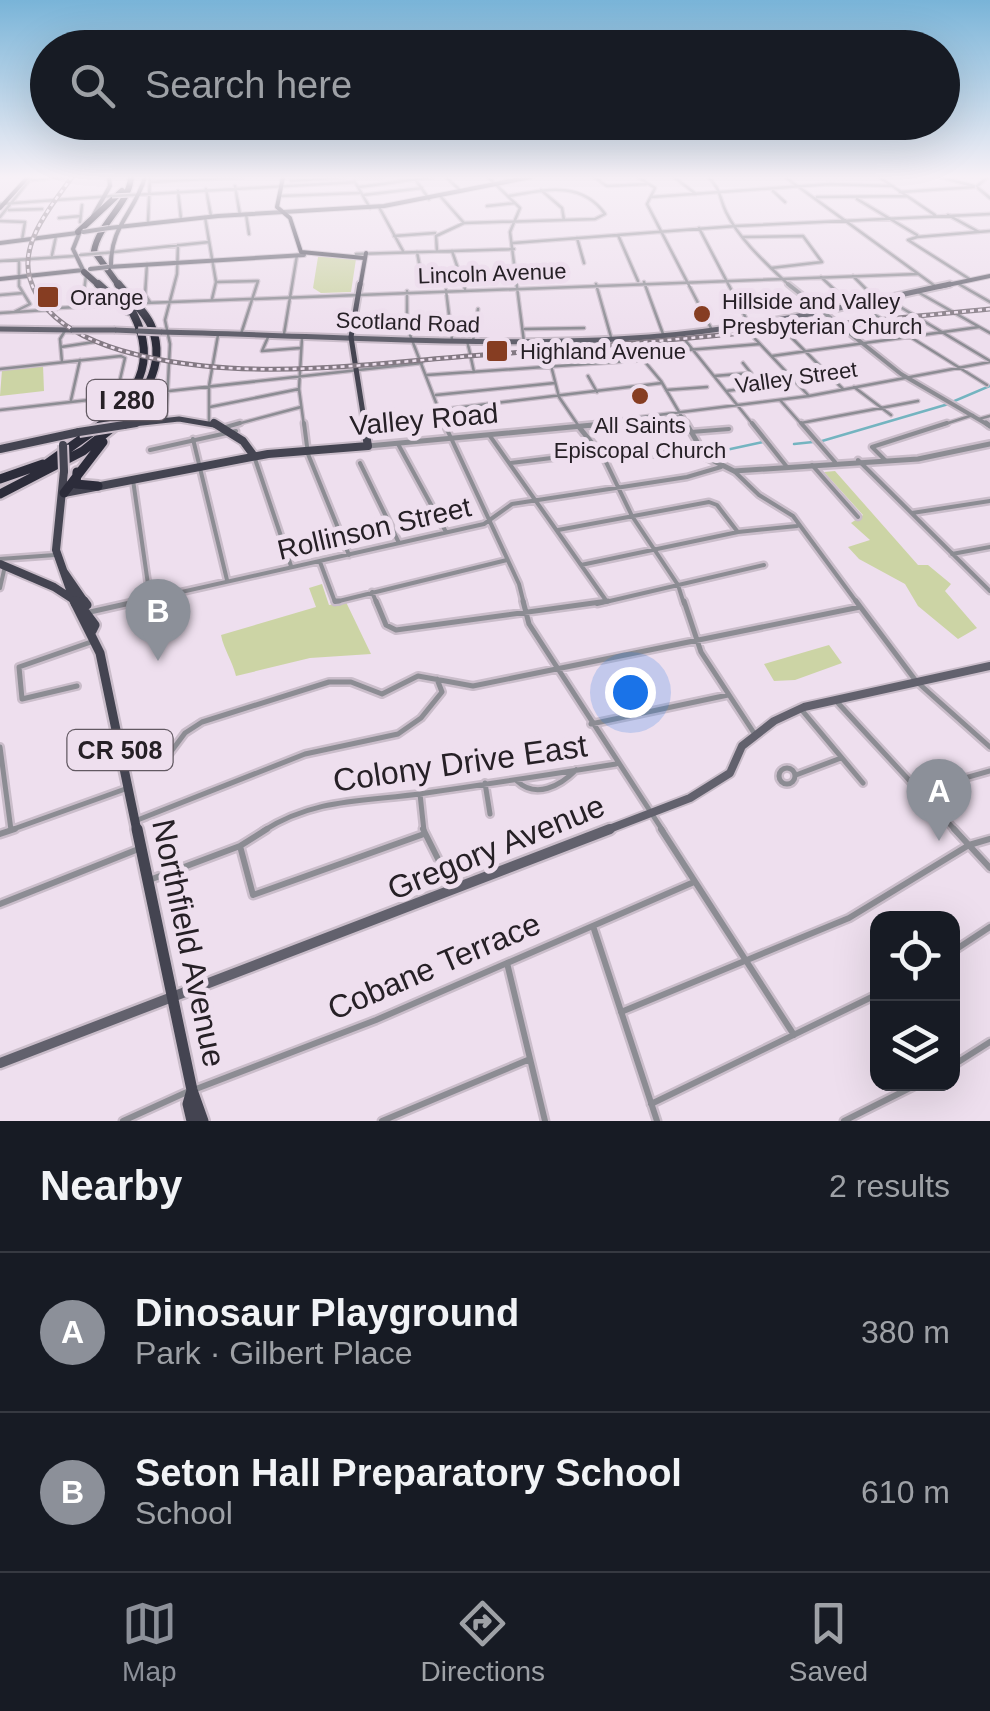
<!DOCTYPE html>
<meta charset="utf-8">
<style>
:root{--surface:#171b24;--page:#242831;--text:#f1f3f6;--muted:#9ea1a6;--line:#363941;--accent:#8c9099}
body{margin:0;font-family:Arial,sans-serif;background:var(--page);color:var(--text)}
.controls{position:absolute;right:30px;bottom:30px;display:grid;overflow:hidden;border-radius:20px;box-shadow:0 10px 40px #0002}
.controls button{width:90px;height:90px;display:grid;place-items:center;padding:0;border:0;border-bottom:2px solid var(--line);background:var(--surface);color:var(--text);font:50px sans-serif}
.you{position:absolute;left:630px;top:692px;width:35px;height:35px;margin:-25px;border:8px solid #fff;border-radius:50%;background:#1a73e8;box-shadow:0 0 0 15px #1a73e833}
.badge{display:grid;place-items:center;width:65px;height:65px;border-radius:50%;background:var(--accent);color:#fff;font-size:32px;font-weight:700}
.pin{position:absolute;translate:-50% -82px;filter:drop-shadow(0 2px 5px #0008)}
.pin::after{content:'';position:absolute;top:52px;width:35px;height:30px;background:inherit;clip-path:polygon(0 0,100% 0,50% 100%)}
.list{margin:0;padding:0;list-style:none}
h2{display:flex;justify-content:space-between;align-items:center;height:130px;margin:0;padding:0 40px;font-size:42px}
h2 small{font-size:32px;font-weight:400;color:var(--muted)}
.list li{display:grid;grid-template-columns:65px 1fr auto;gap:30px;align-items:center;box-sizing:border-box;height:160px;padding:0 40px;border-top:2px solid var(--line)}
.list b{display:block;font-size:38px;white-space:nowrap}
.list p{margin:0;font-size:32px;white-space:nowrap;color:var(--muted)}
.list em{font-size:32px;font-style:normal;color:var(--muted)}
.icon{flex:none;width:55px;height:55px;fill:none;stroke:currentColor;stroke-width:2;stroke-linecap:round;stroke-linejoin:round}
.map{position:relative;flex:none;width:990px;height:1121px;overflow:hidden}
.search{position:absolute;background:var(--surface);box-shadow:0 10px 40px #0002;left:30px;right:30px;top:30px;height:110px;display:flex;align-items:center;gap:25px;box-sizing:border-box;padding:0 35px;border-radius:55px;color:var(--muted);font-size:38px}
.sheet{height:450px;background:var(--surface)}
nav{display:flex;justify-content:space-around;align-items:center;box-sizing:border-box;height:140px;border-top:2px solid var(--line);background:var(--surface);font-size:28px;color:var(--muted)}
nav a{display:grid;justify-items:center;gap:5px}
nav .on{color:var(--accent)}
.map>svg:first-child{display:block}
</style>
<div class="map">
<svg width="990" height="1121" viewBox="0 0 990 1121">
<rect width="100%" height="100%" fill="#eedfee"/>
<path fill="#ccd4a5" d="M350,256l6,3 -5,33 -30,1 -8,-5 5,-31z
M43,365l1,26 -44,5 2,-26z
M835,471l83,94h10l23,19 -6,7 32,37 -19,11 -40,-33 -13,-22 -46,-25 -11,-12 22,-7 -19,-17 12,-8 -39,-43z
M322,584l7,21 17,-3 25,52 -61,4 -74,18c-4,-16 -12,-26 -15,-41l95,-28 -7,-19z
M829,645l13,18 -47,17 -21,1 -10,-17z"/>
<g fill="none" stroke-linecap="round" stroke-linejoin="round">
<path stroke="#74b4c0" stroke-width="2.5" d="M822,441l123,-36 45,-19
M794,444l19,-2
M712,453l51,-11"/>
<path stroke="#c6b9c6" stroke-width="2.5" stroke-dasharray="2.5 1" stroke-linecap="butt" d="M46,310h12"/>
<defs>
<path id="minor-far3" d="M353,177h29
M446,177l15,14
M488,177l32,31 -10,24 14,110
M594,177l13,9 39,-2
M638,177l17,11 -8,16 65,126
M674,177l22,17
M785,177l150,109
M879,177l56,38
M940,177l34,9
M415,179l14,20
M32,180l32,-3
M291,181l56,-4
M150,182l94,-5
M235,186l5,29
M977,186l11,-9
M359,187l74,-10
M978,188l12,10
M206,189l5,27
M541,190l21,18 2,12
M178,191l3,28
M773,191l12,11
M900,192l74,-5
M132,195l223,-13 15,26
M363,195l59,-7
M279,196l80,-3
M441,197l23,26
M651,197l179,-13 61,2
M817,197l90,-1
M857,199l60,36
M0,204l112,-8
M487,206l28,-3
M379,207l24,44
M9,210l33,-1
M246,214l3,20
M948,215l31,17
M0,217l32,-40
M205,217l11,65 -4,17
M59,218l22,-2
M0,221l25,1 -3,18
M80,222l2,-17
M148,222l2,-45
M699,228l50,96
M618,235l20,46
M394,236l41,-3
M743,237l60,-1 19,26 -51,6
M917,237l-9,3 63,40
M917,237l73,-6
M577,238l7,25
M513,243l223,-17 254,-12
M437,251l-1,-15 28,-13 131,-4 10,-5c-24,-34 -61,-24 -97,-18
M452,251l13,38
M417,252l4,21
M105,253l104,-11
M356,254l158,-5
M52,255l4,-19
M0,261l75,-5
M147,264l-2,31 5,7
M517,273l48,-1 -2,-5 -28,1 1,4
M853,276l23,23
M821,277l29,27
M216,282l42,-1 -17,53
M644,282l19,52
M957,283l33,19
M596,284l15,53
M446,290l6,50
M407,291v36l38,99
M916,291l74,42
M0,295l23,-2
M887,299l103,62
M145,303l773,-29
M82,306l4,-30
M57,308l62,-3
M14,312l16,-8 -11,-18v-26
M0,313l46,-3
M872,313l115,72
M776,322l67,67
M744,327l65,69
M841,328l18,-2 -4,-3
M525,329l59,-1
M284,334l13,-79
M269,335l-7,16 38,-3
M681,335l73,91
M302,338l-3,51 5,37
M625,338l36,43 21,36
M467,341l3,12
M473,341l5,-32
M545,342l14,55 19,28
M61,347l33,-5
M639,354l121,-10
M772,356l207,-29
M471,358l3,14
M62,362l-2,-23 6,-10
M743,363l8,10
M0,369l121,-13 4,2 -9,39
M427,375l217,-15
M588,376l9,16
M714,376l37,-3
M854,387l37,28
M666,390l41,-3
M726,391l70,-9
M151,393l271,-30
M436,395l119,-12
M71,400l9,-40
M780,400l23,26
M210,407l89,-18
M0,410l115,-13
M438,410l224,-27
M979,419l11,-3
M166,420l4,-76 -5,-24 12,-46 1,-29
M610,421l199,-25 181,-34
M209,423v-37l9,-51
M801,423l117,-22
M230,426l71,-19
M939,426l34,-11"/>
<path id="minor-far2" d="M304,423l4,31 41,101
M444,423l75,161 5,20
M752,423l35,44
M801,423l34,39
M226,427l14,-4
M691,432l38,-3
M490,436l115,163
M193,439l34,141
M398,444l48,88
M150,450l86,-19
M254,456l37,110
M604,458l28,58 46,69 6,19
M858,460l132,131
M885,460l-13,-13 75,-24
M360,463l39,80
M511,463l89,-11
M812,465l46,52
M734,471l25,24 34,21 65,88
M133,480l17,118
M912,513l78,-12
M558,530l151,-28 8,3 20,26
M952,554l38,-7
M0,559l55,-4
M320,562l15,40 172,-42
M581,565l157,-33 59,-6
M0,588l5,-22
M372,592l5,12
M128,604l356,-80 28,-20 175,-27 34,-10
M597,604l167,-39"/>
<path id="minor-far1" d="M335,601h4
M376,601l10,24 10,5 212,-29
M523,601l6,23 134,207
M684,601l17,51 53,81
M856,601l60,80 74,66
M90,612l49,-11
M77,686l-55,13 -3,-32 72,-25
M838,703l118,128
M800,708l63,75
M591,724l137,-29
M0,747l11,83
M124,766l46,-13 15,-20 17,-11 127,-40h22l31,12 36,-18 55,10 387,-79
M779 776a8 8 0 1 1 16 0a8 8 0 1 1-16 0Z
M796,775l45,-17
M517,781c19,18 43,5 59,-11
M485,783l5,31
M919,791l71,-20
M420,794l4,37
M135,821l170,-67 93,-20 23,-16 21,-26 -5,-13
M8,831l120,-43
M263,831c54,-34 103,-29 163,-38 63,-9 127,-19 190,-29"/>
<path id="minor" d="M423,829l29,58
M661,829l133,206
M954,829l36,39
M0,834l15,-5
M240,846l13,49 171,-61
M152,879l88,-33 27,-17
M0,904l136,-54
M593,926l64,195
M952,952l38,-25
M507,963l38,158
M621,1012l228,-94 120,-73 21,-6
M952,1066l38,-24
M196,1089l180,-69 318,-138
M651,1104l227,-110
M123,1121l64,-29
M382,1121l148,-62
M844,1121l74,-37"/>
<path id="tertiary-far2" d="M708,177c13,12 11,20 18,35 14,29 42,53 65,75"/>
<path id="tertiary-far1" d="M788,284l113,90 89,52
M587,426l95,-9 5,9"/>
<path id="tertiary" d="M686,423l20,34 28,14 184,-12 72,-15
M986,423l4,3
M579,427l25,31 97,-8
M368,446l246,-23"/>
<path id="secondary-far3" d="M93,216l17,-30 -1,-9
M109,228l109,-12 166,-10 147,-29
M81,229l-8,20 11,23
M0,243l77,-10
M108,267l196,-12
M111,267c-1,-42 24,-54 34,-90
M0,279l83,-9
M938,287l52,-11"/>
<path id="secondary-far2" d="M0,329l72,1
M115,330l23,1
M161,332c162,3 326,17 488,5 102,-8 201,-31 301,-53"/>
<path id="secondary-far1" d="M604,831l86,-33 40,-25 12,-27 32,-25 30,-14 186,-41"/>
<path id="secondary" d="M0,1063l610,-234"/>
<path id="primary-far4" d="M283,177l-6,30 13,11 11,34 63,6
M0,208l28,-31
M360,287l6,-34"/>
<path id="primary-far3" d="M360,284l-9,53 14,89
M124,425l55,-6 41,7"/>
<path id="primary-far2" d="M214,423l29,18 11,15
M124,425l12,-2
M0,449l79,-17
M64,471l-8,79 19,54
M64,493l204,-39 100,-8 -4,-23
M0,564l54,23 26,17
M64,572l22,32"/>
<path id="primary-far1" d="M74,601l26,52 37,178
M77,601l18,24 -3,6
M84,601l3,4"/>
<path id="primary" d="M137,829l55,261 11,31
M192,1090l-4,14 4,17"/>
<path id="motorway-far2" d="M78,232l44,-41
M84,272l17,15
M120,287l-26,-36c5,-28 35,-46 37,-74"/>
<path id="motorway-far1" d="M98,284l30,27
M101,426c42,-37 57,-71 28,-120
M115,426c27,-26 52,-59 37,-98 -5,-15 -24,-31 -34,-44"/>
<path id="motorway" d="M41,468l63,-45
M77,472l-1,12 22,2
M0,479l43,-15
M64,493l39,-51
M0,494l83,-43 35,-28"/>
</defs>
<use href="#minor-far3" stroke="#cabdca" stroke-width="5"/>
<use href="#minor-far2" stroke="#cabdca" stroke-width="9"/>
<use href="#minor-far1" stroke="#cabdca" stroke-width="10"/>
<use href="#minor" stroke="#cabdca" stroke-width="11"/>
<use href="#tertiary-far2" stroke="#cabdca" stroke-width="5"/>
<use href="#tertiary-far1" stroke="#cabdca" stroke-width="8"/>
<use href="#tertiary" stroke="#cabdca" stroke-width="10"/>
<use href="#secondary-far3" stroke="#cabdca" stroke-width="6"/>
<use href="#secondary-far2" stroke="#cabdca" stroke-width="9"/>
<use href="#secondary-far1" stroke="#cabdca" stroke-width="12"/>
<use href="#secondary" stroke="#cabdca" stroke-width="15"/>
<use href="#primary-far4" stroke="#cabdca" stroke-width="6"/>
<use href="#primary-far3" stroke="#cabdca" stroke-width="9"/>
<use href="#primary-far2" stroke="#cabdca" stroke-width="12"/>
<use href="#primary-far1" stroke="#cabdca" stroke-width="14"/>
<use href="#primary" stroke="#cabdca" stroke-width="16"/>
<use href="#motorway-far2" stroke="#cabdca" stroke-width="9"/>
<use href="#motorway-far1" stroke="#cabdca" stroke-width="11"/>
<use href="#motorway" stroke="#cabdca" stroke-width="14"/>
<use href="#minor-far3" stroke="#8c8c93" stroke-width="2.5"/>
<use href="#minor-far2" stroke="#8c8c93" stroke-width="4"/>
<use href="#minor-far1" stroke="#8c8c93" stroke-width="5"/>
<use href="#minor" stroke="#8c8c93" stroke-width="6"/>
<use href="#tertiary-far2" stroke="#8c8c93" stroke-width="2.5"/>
<use href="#tertiary-far1" stroke="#8c8c93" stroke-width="4"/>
<use href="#tertiary" stroke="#8c8c93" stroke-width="5"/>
<use href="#secondary-far3" stroke="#62616d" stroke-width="4"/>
<use href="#secondary-far2" stroke="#62616d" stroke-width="5"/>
<use href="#secondary-far1" stroke="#62616d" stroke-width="8"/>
<use href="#secondary" stroke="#62616d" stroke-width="10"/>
<use href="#primary-far4" stroke="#444451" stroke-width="4"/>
<use href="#primary-far3" stroke="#444451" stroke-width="5"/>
<use href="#primary-far2" stroke="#444451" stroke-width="8"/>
<use href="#primary-far1" stroke="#444451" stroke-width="9"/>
<use href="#primary" stroke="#444451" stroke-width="11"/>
<use href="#motorway-far2" stroke="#2c2c3a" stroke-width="6"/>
<use href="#motorway-far1" stroke="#2c2c3a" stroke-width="8"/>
<use href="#motorway" stroke="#2c2c3a" stroke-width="9"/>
<defs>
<path id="rail" d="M72,177c-19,27 -53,65 -42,102 19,64 118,81 174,87 88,9 178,-3 265,-10 174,-12 347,-30 521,-47"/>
</defs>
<use href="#rail" stroke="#837983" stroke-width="5"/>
<use href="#rail" stroke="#eedfee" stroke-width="2.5" stroke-dasharray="4" stroke-linecap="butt"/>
<defs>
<path id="minor-bridge" d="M112,196l20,-1
M80,255l24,-2
M119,305l26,-2
M123,396l28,-3"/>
<path id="secondary-bridge-far1" d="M83,232l26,-4
M90,269l18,-2"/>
<path id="secondary-bridge" d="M72,330h43
M138,331l23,1"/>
<path id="primary-bridge-far1" d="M119,426l5,-1"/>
<path id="primary-bridge" d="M79,432l45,-7
M63,445l1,26"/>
</defs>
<use href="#minor-bridge" stroke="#cabdca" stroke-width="5" stroke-linecap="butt"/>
<use href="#secondary-bridge-far1" stroke="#cabdca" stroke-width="6" stroke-linecap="butt"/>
<use href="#secondary-bridge" stroke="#cabdca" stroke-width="9" stroke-linecap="butt"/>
<use href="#primary-bridge-far1" stroke="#cabdca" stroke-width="9" stroke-linecap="butt"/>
<use href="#primary-bridge" stroke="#cabdca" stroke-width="12" stroke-linecap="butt"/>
<use href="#minor-bridge" stroke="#8c8c93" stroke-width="2.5"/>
<use href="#secondary-bridge-far1" stroke="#62616d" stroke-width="4"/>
<use href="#secondary-bridge" stroke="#62616d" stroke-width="5"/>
<use href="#primary-bridge-far1" stroke="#444451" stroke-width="5"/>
<use href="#primary-bridge" stroke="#444451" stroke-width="8"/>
</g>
<linearGradient id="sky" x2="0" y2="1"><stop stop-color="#79b4d8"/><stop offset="0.53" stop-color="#f7f1f7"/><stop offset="1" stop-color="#f7f1f7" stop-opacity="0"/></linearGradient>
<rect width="990" height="334" fill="url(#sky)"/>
<g fill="#863d22" stroke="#eedfee" stroke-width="4">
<rect x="36" y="285" width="24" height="24" rx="5"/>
<circle cx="702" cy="314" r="10"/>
<rect x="485" y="339" width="24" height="24" rx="5"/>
<circle cx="640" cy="396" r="10"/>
</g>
<g text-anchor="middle" stroke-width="10" stroke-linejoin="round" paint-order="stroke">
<g font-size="22" fill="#262026" stroke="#eedfee">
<text transform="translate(492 273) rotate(-2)" y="8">Lincoln Avenue</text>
<text transform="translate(408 322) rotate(2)" y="8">Scotland Road</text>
<text transform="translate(796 377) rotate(-8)" y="8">Valley Street</text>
</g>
<g font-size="22" fill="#262026" stroke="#eedfee" text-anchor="start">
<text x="70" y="305">Orange</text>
<text x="722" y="309">Hillside and Valley<tspan x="722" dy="25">Presbyterian Church</tspan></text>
<text x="520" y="359">Highland Avenue</text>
<text x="640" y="433" text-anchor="middle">All Saints<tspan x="640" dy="25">Episcopal Church</tspan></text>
</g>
<g fill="#eedfee" stroke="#625962" stroke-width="2.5">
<rect x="87" y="380" width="80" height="40" rx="8"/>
<rect x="67.5" y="730" width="105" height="40" rx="8"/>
</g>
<g font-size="25" font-weight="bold" fill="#262026">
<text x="127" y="409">I 280</text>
<text x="120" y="759">CR 508</text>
</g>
<g font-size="28" fill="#262026" stroke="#eedfee">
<text transform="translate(424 419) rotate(-5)" y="10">Valley Road</text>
<text transform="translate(374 528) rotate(-13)" y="10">Rollinson Street</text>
</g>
<g font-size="32" fill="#262026" stroke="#eedfee">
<text transform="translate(460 763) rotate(-8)" y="11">Colony Drive East</text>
<text transform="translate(496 847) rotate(-22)" y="11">Gregory Avenue</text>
<text transform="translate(189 943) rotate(78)" y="11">Northfield Avenue</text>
<text transform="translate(434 966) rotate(-23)" y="11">Cobane Terrace</text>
</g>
</g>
</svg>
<div class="controls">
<button><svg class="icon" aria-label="locate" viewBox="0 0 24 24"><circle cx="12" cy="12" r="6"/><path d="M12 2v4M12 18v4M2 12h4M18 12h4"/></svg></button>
<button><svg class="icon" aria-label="layers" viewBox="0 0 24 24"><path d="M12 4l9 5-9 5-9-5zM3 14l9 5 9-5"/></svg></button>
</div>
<div class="you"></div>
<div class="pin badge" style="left:939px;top:841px">A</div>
<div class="pin badge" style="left:158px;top:661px">B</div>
<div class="search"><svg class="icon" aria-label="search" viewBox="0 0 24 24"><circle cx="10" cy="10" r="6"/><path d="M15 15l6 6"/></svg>Search here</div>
</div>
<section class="sheet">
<h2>Nearby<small>2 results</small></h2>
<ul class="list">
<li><span class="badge">A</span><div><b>Dinosaur Playground</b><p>Park · Gilbert Place</p></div><em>380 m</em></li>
<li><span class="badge">B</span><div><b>Seton Hall Preparatory School</b><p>School</p></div><em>610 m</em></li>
</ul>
</section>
<nav>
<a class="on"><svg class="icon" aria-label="map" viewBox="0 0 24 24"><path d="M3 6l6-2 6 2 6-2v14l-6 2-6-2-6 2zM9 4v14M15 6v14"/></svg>Map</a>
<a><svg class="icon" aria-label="directions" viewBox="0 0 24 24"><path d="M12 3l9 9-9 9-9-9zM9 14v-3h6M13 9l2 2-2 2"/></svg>Directions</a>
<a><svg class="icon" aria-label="saved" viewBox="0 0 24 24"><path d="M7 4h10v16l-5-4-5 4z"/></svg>Saved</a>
</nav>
